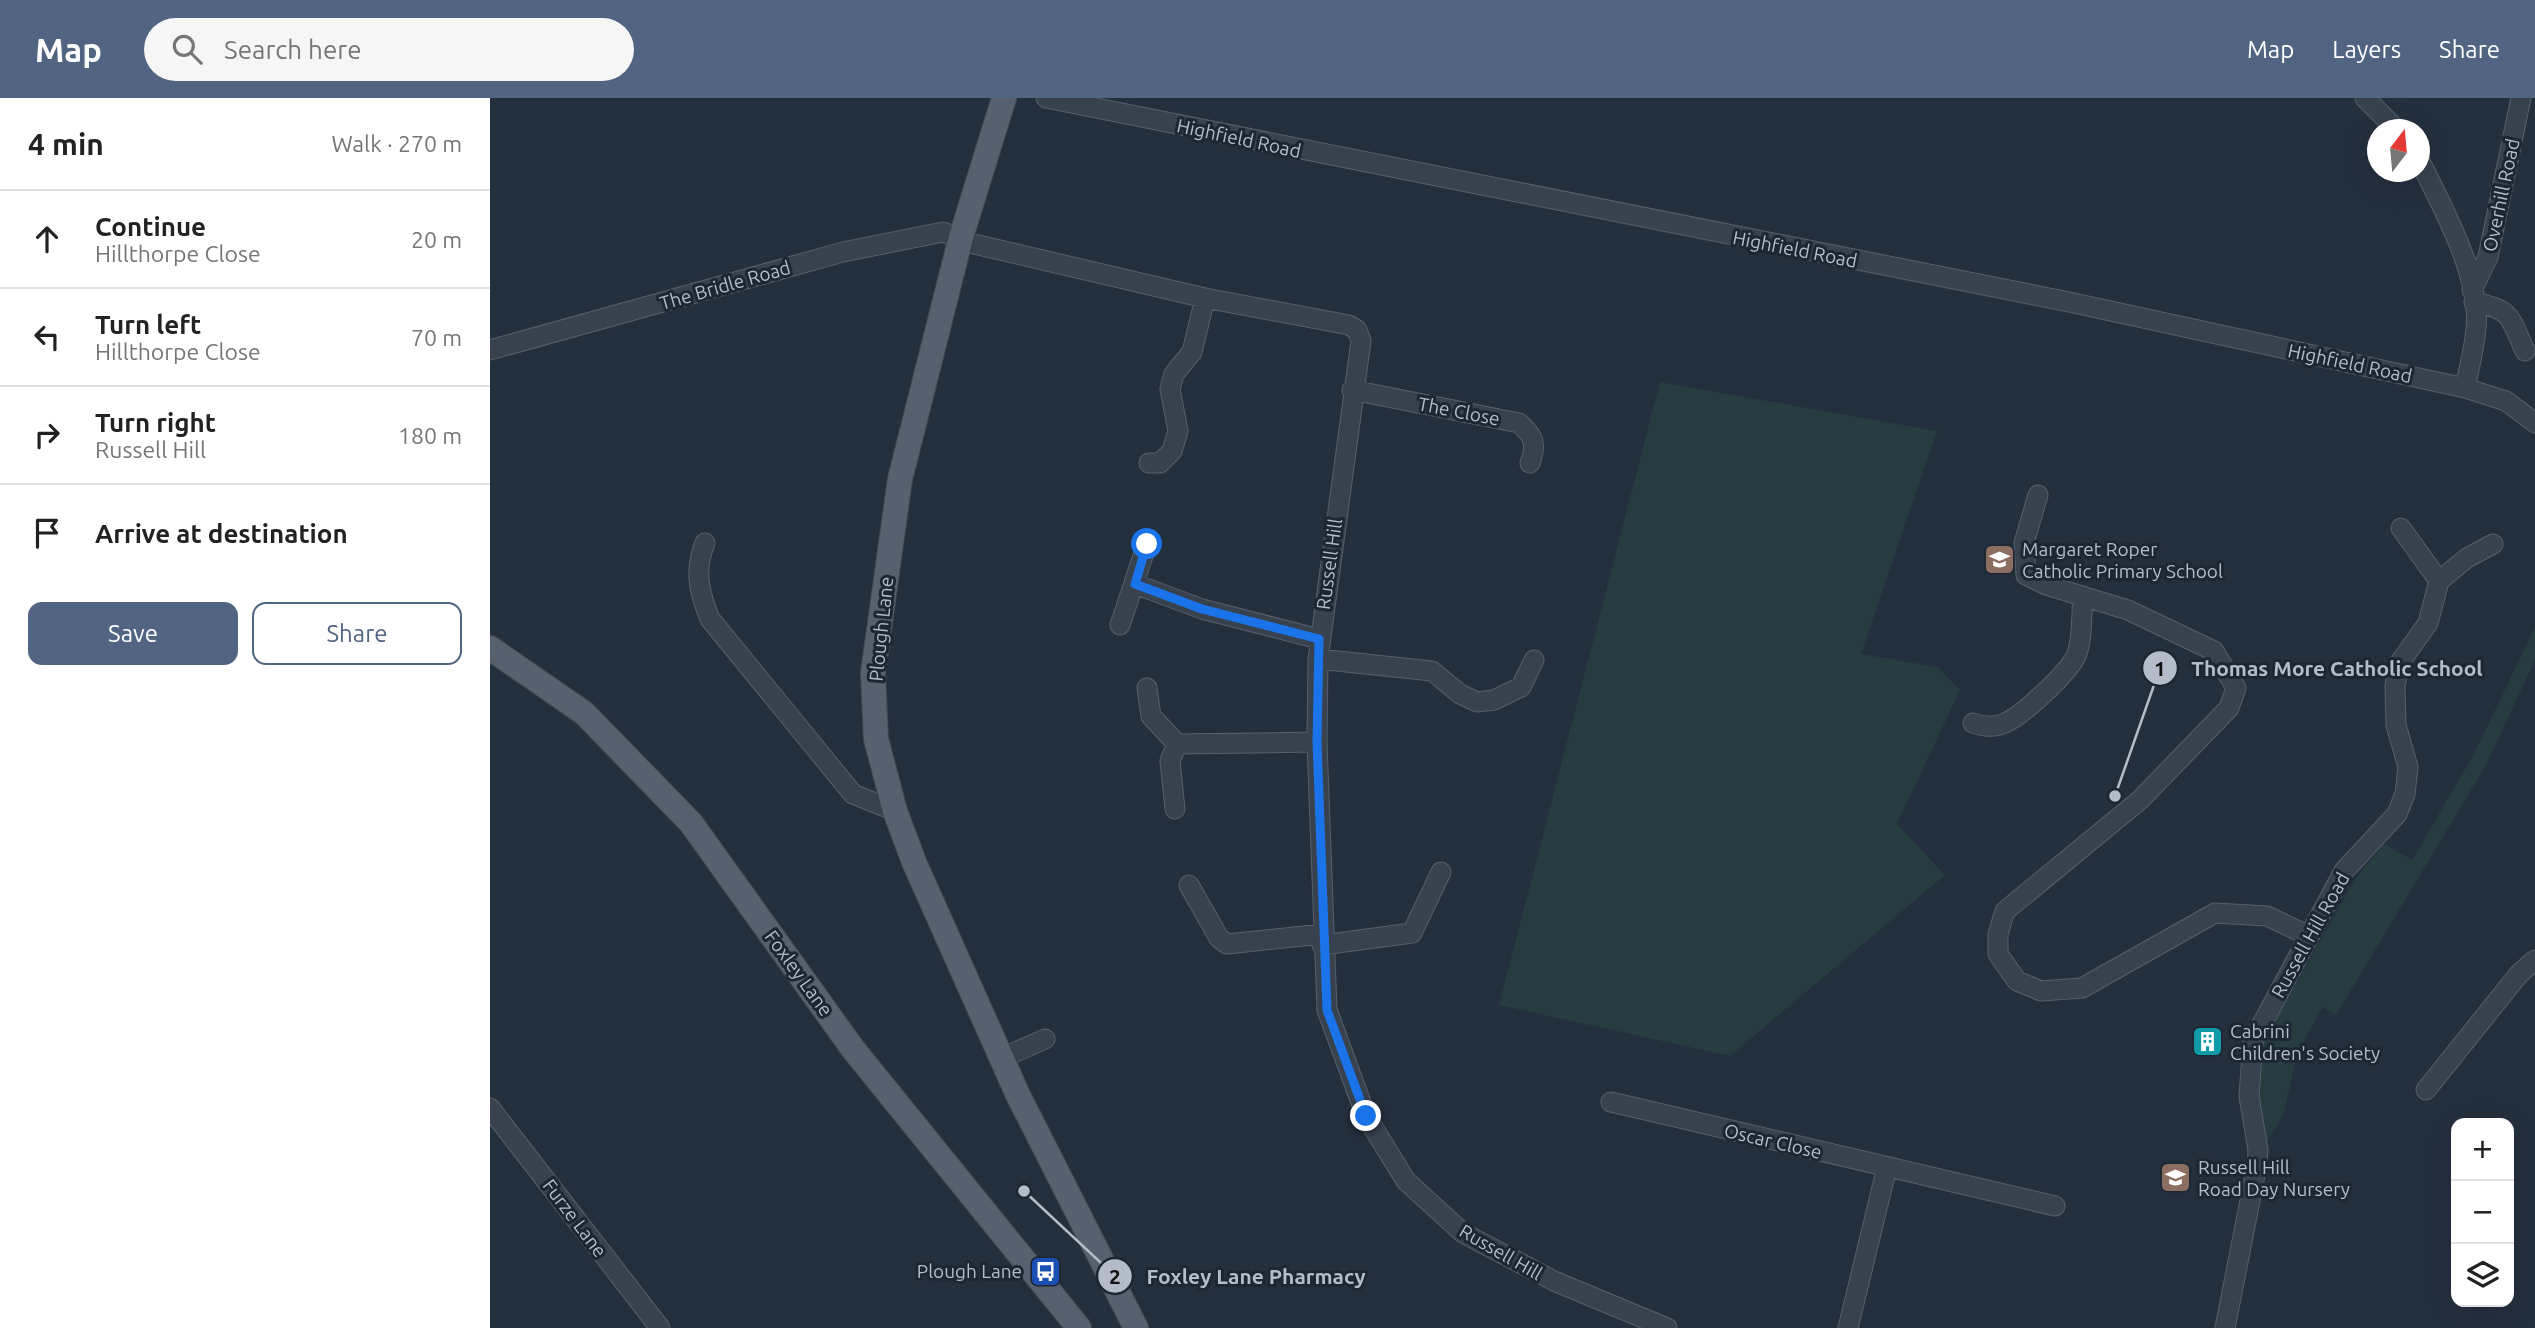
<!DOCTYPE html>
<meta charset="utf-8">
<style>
:root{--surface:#fff;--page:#f6f6f6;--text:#222;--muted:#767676;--line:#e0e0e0;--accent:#516482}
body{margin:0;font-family:Ubuntu,sans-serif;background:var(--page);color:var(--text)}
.controls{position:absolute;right:21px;bottom:21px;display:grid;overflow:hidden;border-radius:14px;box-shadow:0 7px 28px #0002}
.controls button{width:63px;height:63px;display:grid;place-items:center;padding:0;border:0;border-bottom:2px solid var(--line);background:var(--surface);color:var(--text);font:35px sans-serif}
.compass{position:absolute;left:1877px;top:21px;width:63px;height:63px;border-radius:50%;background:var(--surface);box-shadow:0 7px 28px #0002;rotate:16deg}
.stop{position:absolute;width:21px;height:21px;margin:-16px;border:5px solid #1a73e8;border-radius:50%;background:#fff}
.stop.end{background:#1a73e8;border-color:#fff;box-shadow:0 2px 7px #0008}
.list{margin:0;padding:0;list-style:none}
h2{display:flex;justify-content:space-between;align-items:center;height:91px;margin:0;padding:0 28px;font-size:30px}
h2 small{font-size:23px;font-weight:400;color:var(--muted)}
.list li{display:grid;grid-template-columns:46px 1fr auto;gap:21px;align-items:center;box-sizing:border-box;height:98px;padding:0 28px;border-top:2px solid var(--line)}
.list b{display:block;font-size:26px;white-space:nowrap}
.list p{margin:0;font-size:23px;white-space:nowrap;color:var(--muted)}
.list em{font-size:23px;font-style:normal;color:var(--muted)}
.actions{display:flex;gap:14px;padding:21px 28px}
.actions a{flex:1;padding:16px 0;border:2px solid var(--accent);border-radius:14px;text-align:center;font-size:24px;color:var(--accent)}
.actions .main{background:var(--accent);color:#fff}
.icon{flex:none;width:38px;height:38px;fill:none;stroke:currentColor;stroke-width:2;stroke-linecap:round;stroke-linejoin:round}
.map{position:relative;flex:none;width:2045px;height:1230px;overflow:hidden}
header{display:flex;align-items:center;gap:42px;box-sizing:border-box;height:98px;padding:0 35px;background:var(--accent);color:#fff}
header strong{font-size:33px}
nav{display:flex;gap:38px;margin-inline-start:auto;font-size:24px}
.search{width:490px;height:63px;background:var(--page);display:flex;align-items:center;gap:18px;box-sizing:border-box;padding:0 24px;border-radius:38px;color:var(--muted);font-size:26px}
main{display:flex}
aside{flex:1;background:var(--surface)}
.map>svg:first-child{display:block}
</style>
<header>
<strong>Map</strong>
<div class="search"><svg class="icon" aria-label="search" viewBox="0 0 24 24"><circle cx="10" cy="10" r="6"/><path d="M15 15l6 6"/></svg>Search here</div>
<nav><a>Map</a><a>Layers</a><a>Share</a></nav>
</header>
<main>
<aside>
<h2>4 min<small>Walk · 270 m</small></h2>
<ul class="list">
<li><svg class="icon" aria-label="ahead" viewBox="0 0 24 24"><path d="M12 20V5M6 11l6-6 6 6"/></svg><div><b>Continue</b><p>Hillthorpe Close</p></div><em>20 m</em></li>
<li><svg class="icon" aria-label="left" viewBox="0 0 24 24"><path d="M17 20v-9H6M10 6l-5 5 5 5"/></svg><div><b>Turn left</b><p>Hillthorpe Close</p></div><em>70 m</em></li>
<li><svg class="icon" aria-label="right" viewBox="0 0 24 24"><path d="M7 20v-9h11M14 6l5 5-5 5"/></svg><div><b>Turn right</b><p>Russell Hill</p></div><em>180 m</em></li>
<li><svg class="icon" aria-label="arrive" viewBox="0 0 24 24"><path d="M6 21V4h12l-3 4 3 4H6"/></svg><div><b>Arrive at destination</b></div></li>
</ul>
<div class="actions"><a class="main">Save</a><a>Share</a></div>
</aside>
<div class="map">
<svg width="2045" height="1230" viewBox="0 0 2045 1230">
<rect width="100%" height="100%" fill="#242f3e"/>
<path fill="#263c3f" d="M1170,284l277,49 -76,223 77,13 22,23 -63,134 48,51 -215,181 -231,-51z
M2045,529v33l-49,105 -150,250 -14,-8 -24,46 -15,62 -19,32 -7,-52 5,-50 93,-166 29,-35 28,16 62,-106z"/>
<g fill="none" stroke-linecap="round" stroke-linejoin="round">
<defs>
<path id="minor" d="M556,0l1023,204 396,86 41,13 29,22
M1875,0l32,32
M1930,63c23,48 61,114 56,168 -2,20 -7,40 -11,59
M1982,192l16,-33 33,-159
M1984,204c39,8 35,14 51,49
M0,252l353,-98 100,-20 31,12 231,54 144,27 8,5 4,11 -43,318 -1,83 10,268 39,106 40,65 57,52 91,48 113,47
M862,292l167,33c15,13 18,21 11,40
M659,365h11l12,-12 6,-20 -8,-42 4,-15 18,-22 13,-54
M1548,397l-14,48 2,32 20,10 82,25 86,41 22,37 -7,20 -89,92 -135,111 -7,23v20l19,27 24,10 41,-3 133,-75 52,3 40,19
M1911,430l38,53
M215,445c-11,27 -6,50 5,76l143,175 42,17
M1949,483l28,-23 26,-14
M645,486l67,25 117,30
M630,527l27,-81
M828,561l114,12 28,23 17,8 17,-2 27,-13 13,-27
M657,590l4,28 26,28 140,-2
M1483,625c11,4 21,5 32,0 17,-7 63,-50 71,-67 7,-16 5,-42 7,-60
M685,711l-5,-48 7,-17
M699,787l30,53 8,6 95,-10
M832,847l90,-12 29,-61
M512,960l43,-19
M1936,992l93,-116 16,-14
M1121,1004l444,104
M0,1010l170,220
M1358,1230l39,-161
M1735,1230l32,-163 1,-15 -9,-54 4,-55 91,-170 53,-57 8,-20 3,-27 -12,-42 -1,-40 6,-24 27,-38 11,-42"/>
<path id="major" d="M514,0l-43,139 -61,242 -27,194 3,66 19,72 19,51 104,233 118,233
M0,550l94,65 107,110 162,226 226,279"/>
</defs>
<use href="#minor" stroke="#565f6c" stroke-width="21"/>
<use href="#major" stroke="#414a57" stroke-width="26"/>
<use href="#minor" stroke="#38414e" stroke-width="19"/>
<use href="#major" stroke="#56606e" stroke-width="24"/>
</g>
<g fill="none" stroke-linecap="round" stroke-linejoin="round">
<path stroke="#1a73e8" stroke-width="9" d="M657,446l-12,40 67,25 117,30 -2,103 10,268 39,106"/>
</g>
<defs>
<symbol id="school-square" viewBox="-11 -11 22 22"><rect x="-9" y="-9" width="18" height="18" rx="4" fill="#8d6e63" stroke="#1d2633"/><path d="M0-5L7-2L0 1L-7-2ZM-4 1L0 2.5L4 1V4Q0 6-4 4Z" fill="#fff"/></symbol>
<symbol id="building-square" viewBox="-11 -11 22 22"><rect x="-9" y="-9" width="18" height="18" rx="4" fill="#0f9aa8" stroke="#1d2633"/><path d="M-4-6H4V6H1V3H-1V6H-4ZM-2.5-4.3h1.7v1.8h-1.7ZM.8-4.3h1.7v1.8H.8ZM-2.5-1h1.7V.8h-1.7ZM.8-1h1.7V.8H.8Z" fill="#fff"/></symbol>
<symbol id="bus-square" viewBox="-11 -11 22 22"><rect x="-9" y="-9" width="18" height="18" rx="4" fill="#1a4fb4" stroke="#1d2633"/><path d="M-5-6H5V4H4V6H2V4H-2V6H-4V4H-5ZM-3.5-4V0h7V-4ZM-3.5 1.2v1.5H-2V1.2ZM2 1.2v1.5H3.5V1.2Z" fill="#fff"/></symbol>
</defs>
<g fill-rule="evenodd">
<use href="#school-square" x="1492" y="444" width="35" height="35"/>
<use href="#building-square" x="1700" y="926" width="35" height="35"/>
<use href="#school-square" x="1668" y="1062" width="35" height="35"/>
<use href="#bus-square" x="538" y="1156" width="35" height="35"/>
</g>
<g text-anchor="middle" stroke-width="6" stroke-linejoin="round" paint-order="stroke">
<g font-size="19" fill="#b4bcc9" stroke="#1d2633">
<text transform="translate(749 40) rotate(12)" y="7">Highfield Road</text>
<text transform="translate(2011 97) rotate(-78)" y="7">Overhill Road</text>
<text transform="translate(1305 151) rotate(11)" y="7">Highfield Road</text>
<text transform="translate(235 187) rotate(-16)" y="7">The Bridle Road</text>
<text transform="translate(1860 265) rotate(12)" y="7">Highfield Road</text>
<text transform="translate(969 313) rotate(11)" y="7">The Close</text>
<text transform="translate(839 466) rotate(-82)" y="7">Russell Hill</text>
<text transform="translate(391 531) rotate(-84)" y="7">Plough Lane</text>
<text transform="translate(1820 837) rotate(-61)" y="7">Russell Hill Road</text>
<text transform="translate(309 875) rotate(54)" y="7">Foxley Lane</text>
<text transform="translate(1283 1043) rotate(13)" y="7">Oscar Close</text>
<text transform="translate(85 1120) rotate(53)" y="7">Furze Lane</text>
<text transform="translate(1011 1154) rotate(30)" y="7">Russell Hill</text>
</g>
<g font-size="19" fill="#b4bcc9" stroke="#1d2633" text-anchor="start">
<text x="1532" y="458">Margaret Roper<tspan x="1532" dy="22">Catholic Primary School</tspan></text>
<text x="1740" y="940">Cabrini<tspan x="1740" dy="22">Children's Society</tspan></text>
<text x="1708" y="1076">Russell Hill<tspan x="1708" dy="22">Road Day Nursery</tspan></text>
<text x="532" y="1180" text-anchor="end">Plough Lane</text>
</g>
</g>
<path fill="none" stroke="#b4bcc9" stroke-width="2.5" d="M1625 698L1670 570M534 1093L625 1178"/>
<g fill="#b4bcc9" stroke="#1d2633" stroke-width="2.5">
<circle cx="1625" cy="698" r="7"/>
<circle cx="534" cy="1093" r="7"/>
<circle cx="1670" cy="570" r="18"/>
<circle cx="625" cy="1178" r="18"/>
</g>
<g font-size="21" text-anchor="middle" font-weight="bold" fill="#111">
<text x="1670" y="578">1</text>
<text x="625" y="1186">2</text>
</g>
<g font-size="21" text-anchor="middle" font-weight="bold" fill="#b4bcc9" stroke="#1d2633" stroke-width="6" stroke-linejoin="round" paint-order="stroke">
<text x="1847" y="578">Thomas More Catholic School</text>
<text x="766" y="1186">Foxley Lane Pharmacy</text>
</g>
</svg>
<div class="controls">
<button>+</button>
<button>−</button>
<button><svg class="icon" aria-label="layers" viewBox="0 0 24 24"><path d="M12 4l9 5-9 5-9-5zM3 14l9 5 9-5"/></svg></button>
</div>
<svg class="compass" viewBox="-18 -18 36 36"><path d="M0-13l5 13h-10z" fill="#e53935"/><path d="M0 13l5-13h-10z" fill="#767676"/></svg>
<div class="stop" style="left:657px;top:446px"></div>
<div class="stop end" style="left:876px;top:1018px"></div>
</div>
</main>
